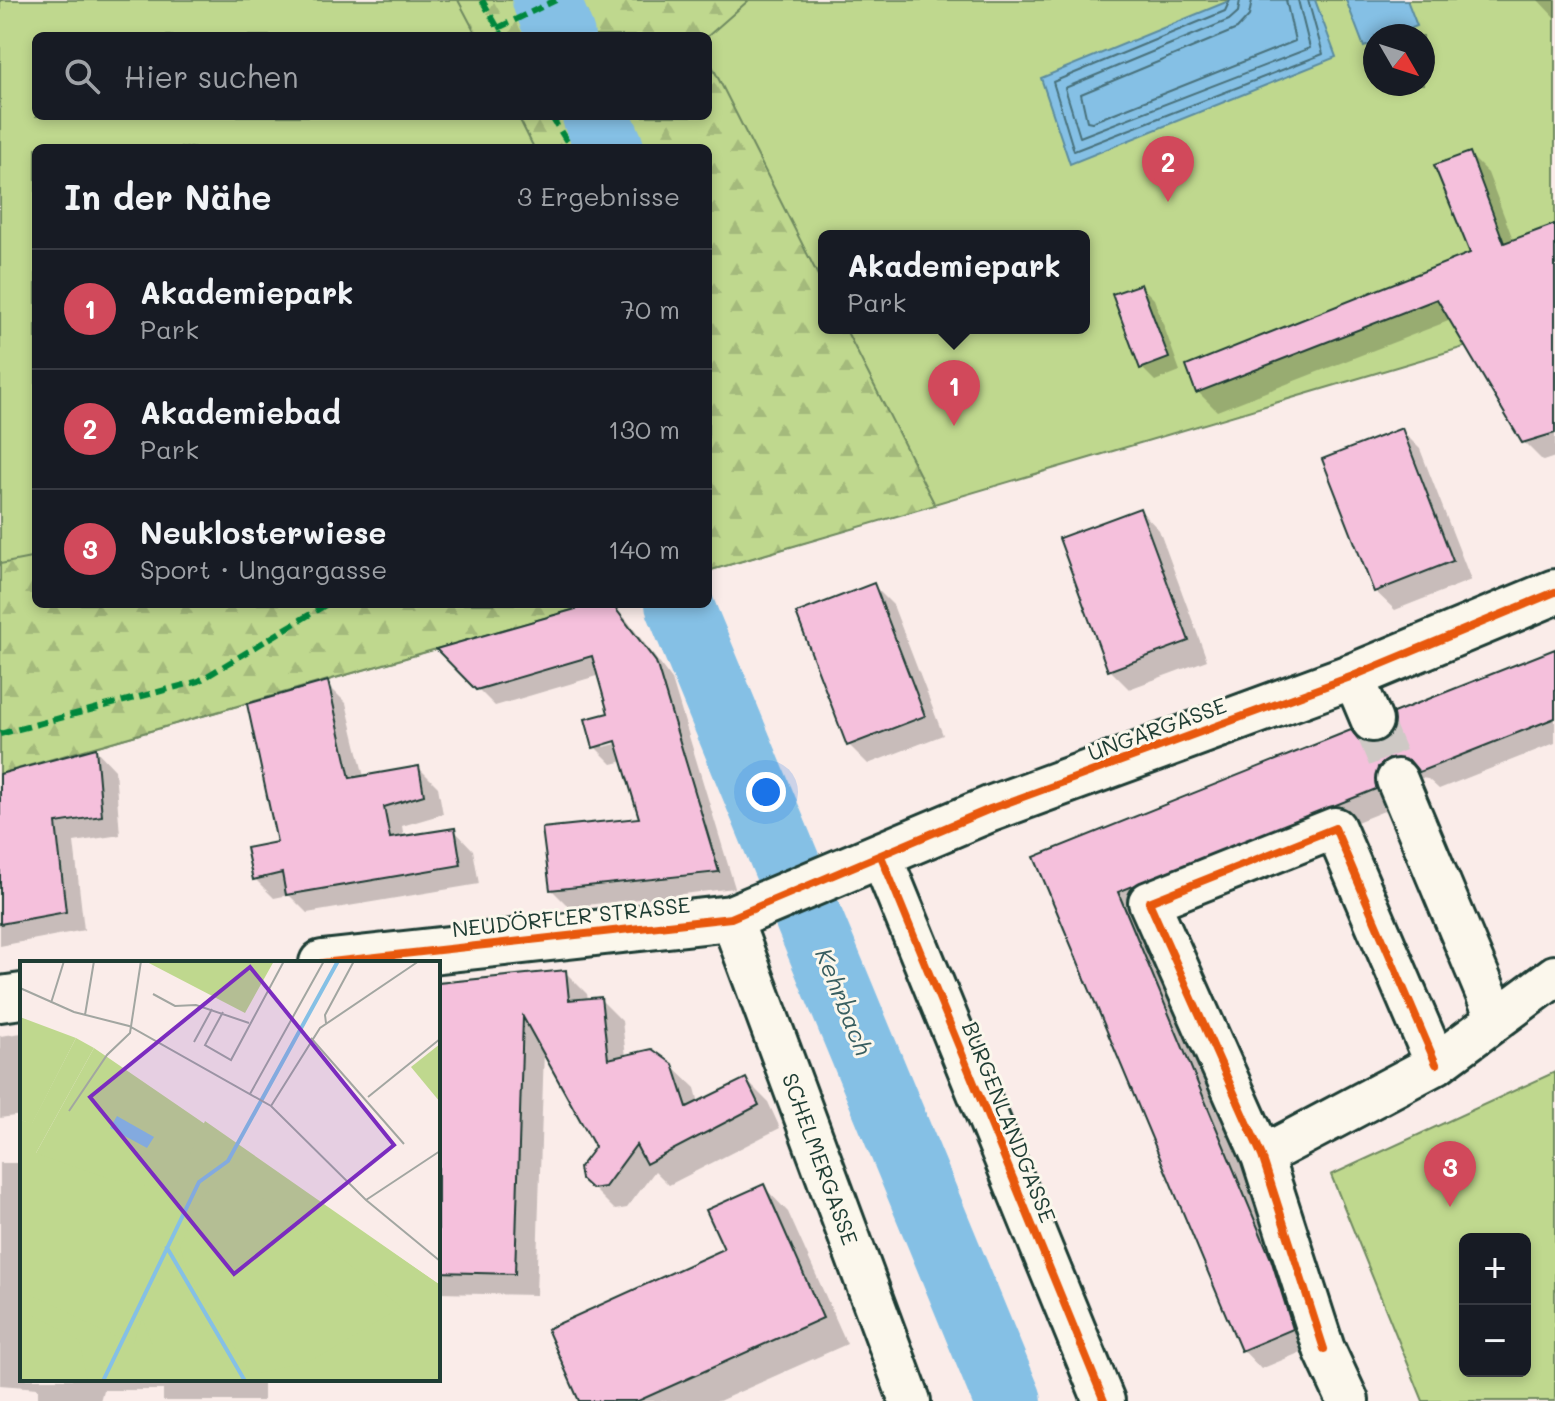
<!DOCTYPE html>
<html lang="de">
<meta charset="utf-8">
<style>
:root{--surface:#171b24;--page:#242831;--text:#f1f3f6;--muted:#9ea1a6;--line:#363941;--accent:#d1495b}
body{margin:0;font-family:Mali,sans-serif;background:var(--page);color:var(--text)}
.controls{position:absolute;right:24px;bottom:24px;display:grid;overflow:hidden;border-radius:12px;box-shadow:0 4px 12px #0003}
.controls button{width:72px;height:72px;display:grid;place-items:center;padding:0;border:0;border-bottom:2px solid var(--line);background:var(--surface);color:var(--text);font:40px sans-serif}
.compass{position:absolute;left:1363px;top:24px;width:72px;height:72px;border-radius:50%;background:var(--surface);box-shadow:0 4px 12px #0003;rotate:129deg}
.you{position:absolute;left:766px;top:792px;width:28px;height:28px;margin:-20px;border:6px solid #fff;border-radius:50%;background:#1a73e8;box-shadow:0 0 0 12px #1a73e833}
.badge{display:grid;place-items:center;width:52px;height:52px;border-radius:50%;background:var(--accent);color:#fff;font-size:26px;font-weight:700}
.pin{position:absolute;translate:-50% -66px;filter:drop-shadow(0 2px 4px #0008)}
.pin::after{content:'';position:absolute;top:42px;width:28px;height:24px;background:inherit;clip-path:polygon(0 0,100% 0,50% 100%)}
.popup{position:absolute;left:818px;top:230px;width:272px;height:104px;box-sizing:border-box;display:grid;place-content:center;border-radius:12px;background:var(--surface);filter:drop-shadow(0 2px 6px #0005);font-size:26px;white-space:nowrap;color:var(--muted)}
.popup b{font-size:30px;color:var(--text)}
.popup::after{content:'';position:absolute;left:50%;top:100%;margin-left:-16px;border:16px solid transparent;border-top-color:var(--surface)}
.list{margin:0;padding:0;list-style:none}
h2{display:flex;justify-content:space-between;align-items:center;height:104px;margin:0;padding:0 32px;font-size:34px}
h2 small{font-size:26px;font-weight:400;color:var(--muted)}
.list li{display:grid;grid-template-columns:52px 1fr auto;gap:24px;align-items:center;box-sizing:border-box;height:120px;padding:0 32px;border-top:2px solid var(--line)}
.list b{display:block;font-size:30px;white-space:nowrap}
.list p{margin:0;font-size:26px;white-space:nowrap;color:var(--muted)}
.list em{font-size:26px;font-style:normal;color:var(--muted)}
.icon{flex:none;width:44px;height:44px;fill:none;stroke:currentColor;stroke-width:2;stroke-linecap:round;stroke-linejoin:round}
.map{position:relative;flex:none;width:1555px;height:1401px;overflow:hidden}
.search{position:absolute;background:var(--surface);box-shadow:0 4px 12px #0003;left:32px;top:32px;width:680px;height:88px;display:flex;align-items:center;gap:20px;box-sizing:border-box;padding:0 28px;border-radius:12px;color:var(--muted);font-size:30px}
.panel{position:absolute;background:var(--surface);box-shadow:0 4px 12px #0003;left:32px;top:144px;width:680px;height:464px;border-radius:12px}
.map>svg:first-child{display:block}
</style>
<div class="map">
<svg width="1555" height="1401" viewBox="0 0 1555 1401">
<defs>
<pattern id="forest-firs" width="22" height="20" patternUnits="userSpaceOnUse" patternTransform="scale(2)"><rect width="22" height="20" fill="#bfd88e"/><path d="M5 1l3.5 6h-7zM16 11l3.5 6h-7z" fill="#a4ba7b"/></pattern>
</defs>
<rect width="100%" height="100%" fill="#faece9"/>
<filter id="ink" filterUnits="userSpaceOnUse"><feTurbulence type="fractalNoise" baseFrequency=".0125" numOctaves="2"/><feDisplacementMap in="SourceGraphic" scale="16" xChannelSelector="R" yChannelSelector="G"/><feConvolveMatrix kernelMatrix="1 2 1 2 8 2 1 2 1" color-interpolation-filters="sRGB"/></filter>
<g filter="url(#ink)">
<path fill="#bfd88e" stroke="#6f8a61" stroke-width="2" fill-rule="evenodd" d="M0,0h1555v320l-847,251v-423h-672v456l544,4 -580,166zM36,36h672v80h-672zM1375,36h48v48h-48zM824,236h260v92h-260z
M1555,1072v329h-132l-92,-226zM1465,1239h60v132h-60z"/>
<path fill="url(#forest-firs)" stroke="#6f8a61" stroke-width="2" d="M458,0h291l-41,36h-231z
M708,58l116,229v41h21l90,177 -227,66v-423h-174l-16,-32h190z
M36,557v47h557l-593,170v-210z"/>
<path fill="#85c0e5" stroke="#5c8c9e" stroke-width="2" d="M1231,0h84l21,57 -266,107 -29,-86z
M1346,0h61l10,26 -25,10h-17v7l-11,4z"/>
<path fill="#0003" fill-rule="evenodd" d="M1555,0v18l-17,-18z
M1469,154l19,19 26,69 41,-16v231l-12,4 -19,-19 -73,-122 -234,91 -19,-19 275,-138z
M1141,286l13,13 26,72 -25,10 -13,-13z
M1401,430l19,19 51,131 -76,30 -20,-19z
M1140,510l19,20 48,130 -78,29 -19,-19z
M874,586l19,19 50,130 -75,29 -19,-19z
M600,604h11l15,15 46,61 63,208 -166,19 -17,-17 89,-70 -17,-59 -12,3 -17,-17 16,-33 -11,-39 -105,31 -56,-56zM626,737l1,4 -23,6v-4z
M1555,651v92l-116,46 -11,-10 -20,-3 -14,31 -259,104 154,369 22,68 -50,21 -18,-19 -206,-492 323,-116 21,2z
M327,684l19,19 18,74 55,-9 19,19 5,27 -41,12 2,12 50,-8 19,20 6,34 -172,29 -18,-18 -15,3 -19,-19 25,-36z
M96,750l19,20 5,65 -46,7 10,88 -84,16v-170z
M565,972l22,22 1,6 12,-1 22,22 4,36 46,9 23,22 4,15 47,-23 22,22 12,26 -111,57 -14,-14 -28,37 -12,2 -32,-32 14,-30 -53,-98 -8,245 -98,-2v-308z
M22,1033v82l-22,3v-82z
M0,1163h22v216h241v22h-100v-11h-60l-3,11h-62v-13l-38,-3z
M763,1186l25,26 59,132 -128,57h-138l145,-151z"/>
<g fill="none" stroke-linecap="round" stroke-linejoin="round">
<path stroke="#48717b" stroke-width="2" d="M1230,0l-5,11 -172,71 21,69 249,-97 -15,-54
M1240,0l-2,12 -9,8 -164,68 15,49 230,-89 -12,-48
M1252,0l-3,16 -12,13 -156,65 6,27 5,1 203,-81 -9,-41"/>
<path stroke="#85c0e5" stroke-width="68" d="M546,0l15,36
M596,116l14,32
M679,604l329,797"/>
</g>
<path fill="#f5c0dc" stroke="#1f3d34" stroke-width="2" d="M1470,152l34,91 51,-19v209l-33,10 -85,-144 -241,94 -10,-27 284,-113 -36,-88z
M1141,284l28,74 -29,11 -28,-75z
M1402,428l51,133 -79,31 -52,-133z
M1140,508l49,133 -81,30 -49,-133z
M874,583l51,133 -78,30 -51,-133z
M593,604h19l44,58 63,210 -169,18 -8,-62 97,-10 -23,-77 -23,7 -8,-29 23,-6 -16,-57 -116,34 -40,-41z
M1555,649v69l-136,54 -9,-11 -21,-2 -11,8 -2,22 -258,103 153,367 22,70 -52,22 -207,-494 317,-127 8,10 21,2 11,-8 2,-21z
M328,681l22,97 69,-12 5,29 -40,12 6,31 65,-10 6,37 -175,30 -4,-22 -29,7 -7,-32 31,-6 -30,-138z
M96,748l6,68 -46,7 10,89 -66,12v-150z
M566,970l3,30 32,-3 7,62 44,-10 21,15 14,43 59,-29 13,27 -113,59 -10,-19 -31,42 -13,2 -11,-10 -2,-11 16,-21 -72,-130 -8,257 -77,-2v-289z
M764,1184l59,134 -185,83h-59l-32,-72 177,-80 -18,-39z"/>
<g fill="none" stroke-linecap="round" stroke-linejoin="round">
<path stroke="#cec9c5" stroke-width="40" stroke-dasharray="40 20" stroke-linecap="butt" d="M1372,721l25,59"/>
<defs>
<path id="minor" d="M1353,676l19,45
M1397,780l99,237
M881,856l223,545
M731,918l179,483
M1262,1156l174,-92 119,-88
M1348,1401l-24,-52 -62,-193 -113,-254 186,-74 101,236"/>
<path id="major" d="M322,963l409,-45 259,-109 363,-133 202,-84
M0,999l22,-3"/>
</defs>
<use href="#minor" stroke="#1f3d34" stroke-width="46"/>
<use href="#major" stroke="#1f3d34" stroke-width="50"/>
<use href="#minor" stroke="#fbf7ec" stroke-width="40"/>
<use href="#major" stroke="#fbf7ec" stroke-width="44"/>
<path stroke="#00873e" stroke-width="6" stroke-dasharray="12 6" stroke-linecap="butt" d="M482,0l20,35
M498,28l58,-28
M551,116l20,32
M0,734l199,-53 128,-77"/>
<defs>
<path id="cycleway" d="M881,856l223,545
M322,963l409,-45 259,-109 363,-133 202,-84
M1324,1349l-62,-193 -113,-254 186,-74 101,236"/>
</defs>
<use href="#cycleway" stroke="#fbf7ec" stroke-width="13"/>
<use href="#cycleway" stroke="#e8590c" stroke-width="8"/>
</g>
</g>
<g text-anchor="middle" stroke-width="6" stroke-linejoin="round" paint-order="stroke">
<g font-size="22" fill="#1f3d34" stroke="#fbf7ec">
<text transform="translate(1157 729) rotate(-20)" y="8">UNGARGASSE</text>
<text transform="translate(571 917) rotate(-6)" y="8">NEUDÖRFLER STRASSE</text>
<text transform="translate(1009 1122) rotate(68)" y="8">BURGENLANDGASSE</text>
<text transform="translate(820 1159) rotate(70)" y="8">SCHELMERGASSE</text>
</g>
<g font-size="24" font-style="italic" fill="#385e60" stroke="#fbf7ec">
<text transform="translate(843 1002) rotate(68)" y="8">Kehrbach</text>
</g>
</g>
<g transform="translate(20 961)">
<rect width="420" height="420" fill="#faece9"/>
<path d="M125,0h129l-29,52zM0,56l56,21 -44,86 -12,-4zM74,87l346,237v96h-420v-235l16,7z" fill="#bfd88e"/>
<path d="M56,77l18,10 -58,105 73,26 65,11 31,-69 235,164v86l-6,10h-230l-54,-27 3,-8 -11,-28 -8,26 -114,-53v-171l12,3zM200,225l21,2 37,17 123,102 -92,55 -57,13 -63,-98 -9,-30 23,-52zM10,354l49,25 9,41h-68v-48z" fill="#bfd88e" fill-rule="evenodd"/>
<path d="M420,83v58l-29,-35z" fill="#bfd88e"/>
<path d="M97,155l37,21 -7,11 -37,-20z" fill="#85c0e5"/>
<path fill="none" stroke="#85c0e5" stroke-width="4" d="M146,285l79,135M83,420l96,-199 29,-21 110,-200"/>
<path fill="none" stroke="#a2a6a1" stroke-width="2" d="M0,27l54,24 55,14 142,80 95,94 74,61M133,33l22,12 21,-1 53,18M31,42l13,-42M203,51l-18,33 26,15 53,-99M65,54l9,-54M306,62l-1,-8 29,-54M291,77l93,106M174,81l18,-33M230,133l74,-133M348,136l72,-58M251,145l49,-78 99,-67M49,150l38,-56 23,-22 11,-72M346,239l74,-49"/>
<path fill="#7b2cbf" fill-opacity="0.15" stroke="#7b2cbf" stroke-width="4" d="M230,6l144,178 -160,129 -144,-177z"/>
<rect width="420" height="420" fill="none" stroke="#1f3d34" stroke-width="4"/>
</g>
</svg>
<div class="controls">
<button>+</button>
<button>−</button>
</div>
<svg class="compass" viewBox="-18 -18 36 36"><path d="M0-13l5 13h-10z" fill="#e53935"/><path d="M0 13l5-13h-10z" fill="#9ea1a6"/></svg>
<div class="you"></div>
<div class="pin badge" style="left:954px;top:426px">1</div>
<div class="popup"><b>Akademiepark</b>Park</div>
<div class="pin badge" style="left:1168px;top:202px">2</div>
<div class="pin badge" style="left:1450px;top:1207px">3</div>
<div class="search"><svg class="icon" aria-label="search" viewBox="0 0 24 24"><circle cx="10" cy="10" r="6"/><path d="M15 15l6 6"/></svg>Hier suchen</div>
<section class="panel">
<h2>In der Nähe<small>3 Ergebnisse</small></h2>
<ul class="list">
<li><span class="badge">1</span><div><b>Akademiepark</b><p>Park</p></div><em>70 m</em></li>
<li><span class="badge">2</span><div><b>Akademiebad</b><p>Park</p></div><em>130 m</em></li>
<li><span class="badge">3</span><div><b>Neuklosterwiese</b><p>Sport · Ungargasse</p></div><em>140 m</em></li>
</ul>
</section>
</div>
